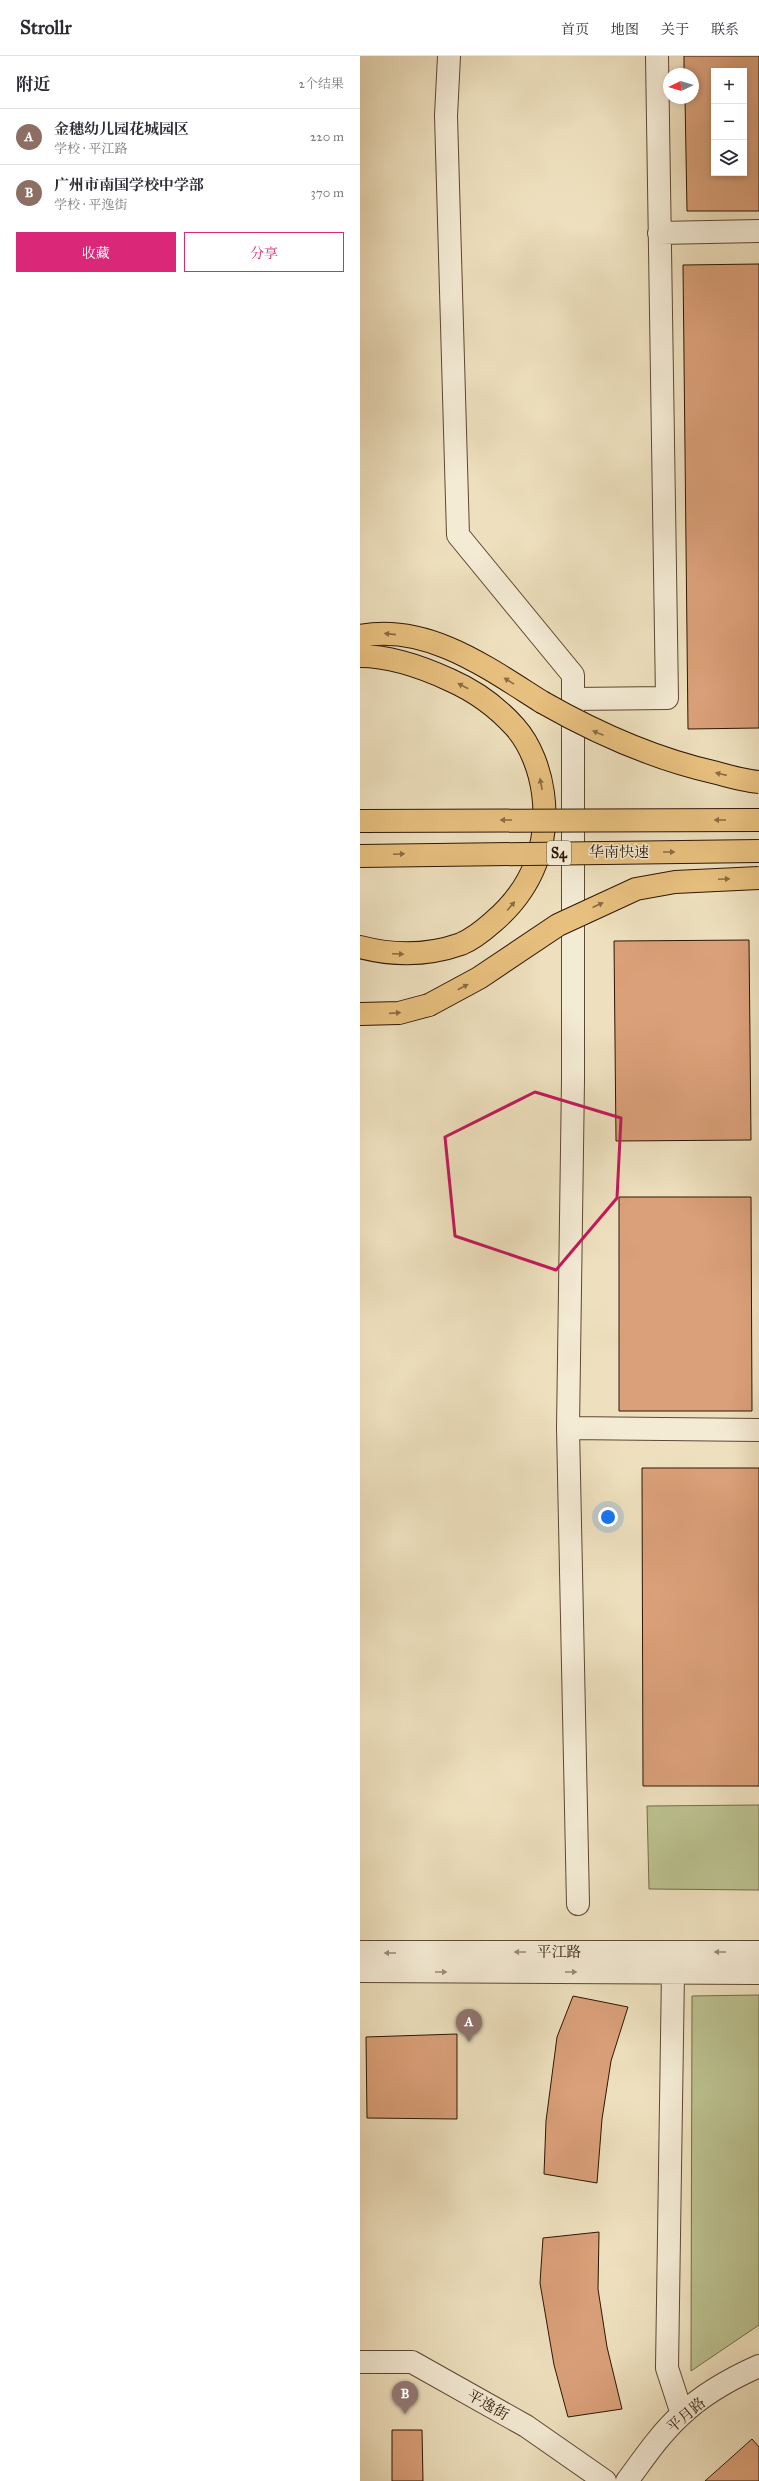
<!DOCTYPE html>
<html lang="zh">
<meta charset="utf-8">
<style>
:root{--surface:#fff;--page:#f7f7f7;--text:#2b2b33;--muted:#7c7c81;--line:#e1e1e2;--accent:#db2777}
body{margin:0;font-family:"IM FELL Great Primer","Noto Serif SC",serif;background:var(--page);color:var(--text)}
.controls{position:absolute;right:12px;top:12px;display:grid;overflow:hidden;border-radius:0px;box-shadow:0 2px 6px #0003}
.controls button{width:36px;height:36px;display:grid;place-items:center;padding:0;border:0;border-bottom:1px solid var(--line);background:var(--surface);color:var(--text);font:20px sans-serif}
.compass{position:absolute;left:303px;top:12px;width:36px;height:36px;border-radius:50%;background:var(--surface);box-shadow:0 2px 6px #0003;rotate:266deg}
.you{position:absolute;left:248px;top:1461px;width:14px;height:14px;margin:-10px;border:3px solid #fff;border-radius:50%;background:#1a73e8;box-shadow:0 0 0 6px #1a73e833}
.badge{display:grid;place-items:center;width:26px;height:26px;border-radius:50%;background:var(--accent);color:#fff;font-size:13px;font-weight:700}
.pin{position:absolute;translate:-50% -33px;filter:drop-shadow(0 1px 2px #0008)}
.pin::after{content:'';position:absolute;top:21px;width:14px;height:12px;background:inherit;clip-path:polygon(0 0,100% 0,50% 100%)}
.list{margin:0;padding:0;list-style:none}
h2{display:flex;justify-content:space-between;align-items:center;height:52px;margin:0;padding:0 16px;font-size:17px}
h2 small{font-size:13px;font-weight:400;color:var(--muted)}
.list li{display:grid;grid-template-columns:26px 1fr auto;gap:12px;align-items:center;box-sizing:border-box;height:56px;padding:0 16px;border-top:1px solid var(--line)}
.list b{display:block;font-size:15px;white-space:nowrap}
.list p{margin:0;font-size:13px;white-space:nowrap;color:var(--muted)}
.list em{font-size:13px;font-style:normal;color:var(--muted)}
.actions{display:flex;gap:8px;padding:12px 16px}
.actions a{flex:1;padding:9px 0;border:1px solid var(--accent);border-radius:0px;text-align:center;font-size:14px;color:var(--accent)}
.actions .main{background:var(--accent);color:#fff}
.icon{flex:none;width:22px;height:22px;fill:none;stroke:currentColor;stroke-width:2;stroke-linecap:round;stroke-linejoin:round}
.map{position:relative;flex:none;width:399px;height:2425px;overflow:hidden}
header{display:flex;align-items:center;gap:24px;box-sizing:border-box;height:56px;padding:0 20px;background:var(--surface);border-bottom:1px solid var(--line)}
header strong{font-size:19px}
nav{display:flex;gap:22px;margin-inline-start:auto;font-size:14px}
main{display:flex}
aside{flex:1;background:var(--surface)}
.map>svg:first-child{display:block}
</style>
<header>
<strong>Strollr</strong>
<nav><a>首页</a><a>地图</a><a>关于</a><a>联系</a></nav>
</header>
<main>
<aside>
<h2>附近<small>2个结果</small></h2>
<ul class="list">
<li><span class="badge" style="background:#8d6e63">A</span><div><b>金穗幼儿园花城园区</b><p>学校 · 平江路</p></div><em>220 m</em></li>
<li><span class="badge" style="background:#8d6e63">B</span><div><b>广州市南国学校中学部</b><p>学校 · 平逸街</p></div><em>370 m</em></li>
</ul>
<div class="actions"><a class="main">收藏</a><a>分享</a></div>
</aside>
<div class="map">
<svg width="399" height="2425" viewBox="0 0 399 2425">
<rect width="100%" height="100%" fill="#eee0be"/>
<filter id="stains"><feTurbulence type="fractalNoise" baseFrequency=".005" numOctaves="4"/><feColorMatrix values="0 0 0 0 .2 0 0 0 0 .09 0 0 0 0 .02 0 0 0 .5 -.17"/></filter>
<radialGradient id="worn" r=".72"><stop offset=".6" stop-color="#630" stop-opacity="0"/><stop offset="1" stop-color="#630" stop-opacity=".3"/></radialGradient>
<path fill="#bbc18f" stroke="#746c4a" d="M399,1749v85l-110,-1 -2,-83z
M399,1939v330l-68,46 1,-375z"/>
<path fill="#daa079" stroke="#2d1604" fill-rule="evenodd" d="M324,0h75v155h-72l-2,-113h8v-24h-9zM354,15h30v102h-30z
M399,208v464l-71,1 -5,-464z
M389,884l2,200 -135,1 -2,-200z
M259,1141h132l1,214h-133z
M282,1412h117v318h-116z
M213,1940l55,11 -17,54 -9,58 -5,64 -53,-9 2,-53 11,-84z
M97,1978v85l-90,-1 -1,-81z
M239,2176l-1,57 9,58 15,62 -54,8 -14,-52 -14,-82 3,-45z
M32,2374h30l1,51h-31z
M392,2383l7,8v34h-54z"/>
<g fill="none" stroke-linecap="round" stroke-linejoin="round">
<defs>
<path id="minor" d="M89,0l-3,60 12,419 115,140v405l-5,348 10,476
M299,177l100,-2
M213,643l94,-1 -10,-642
M208,1372l191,2
M0,1896h399
M0,1915l399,2
M313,1916l-6,396 15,46
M0,2306h52l114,64 79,55
M267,2425c17,-23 33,-47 54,-66 22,-21 51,-37 78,-49"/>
<path id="highway" d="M0,580c67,-13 128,32 182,66
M0,600c31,0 62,11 90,24 25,11 47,27 65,47 16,18 25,44 28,66 7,51 -11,96 -50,129 -9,8 -20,17 -32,22 -34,12 -67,12 -101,3
M0,958l39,-1 30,-8"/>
</defs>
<use href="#minor" stroke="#5d4832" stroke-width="24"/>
<use href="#highway" stroke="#2d1604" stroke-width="24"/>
<use href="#minor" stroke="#f4ebd5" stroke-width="22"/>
<use href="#highway" stroke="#e7c07f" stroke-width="22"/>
<defs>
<path id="highway-bridge" d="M182,646c56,32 112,57 175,71 14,4 28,8 42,9
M0,765l399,-1
M0,800l399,-5
M69,949l50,-27 79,-53 78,-36 39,-7 84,-4"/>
</defs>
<use href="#highway-bridge" stroke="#2d1604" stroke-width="24" stroke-linecap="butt"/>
<use href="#highway-bridge" stroke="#e7c07f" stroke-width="22"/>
</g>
<defs><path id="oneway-solid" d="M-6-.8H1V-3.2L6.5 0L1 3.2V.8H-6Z"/></defs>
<g fill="#8a6b42">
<use href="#oneway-solid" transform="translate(30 578) rotate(-174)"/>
<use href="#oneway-solid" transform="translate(149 625) rotate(-148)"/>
<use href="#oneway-solid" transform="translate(103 630) rotate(-153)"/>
<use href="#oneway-solid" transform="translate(238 677) rotate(-158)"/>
<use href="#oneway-solid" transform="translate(361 718) rotate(-167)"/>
<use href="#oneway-solid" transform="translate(181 728) rotate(-101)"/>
<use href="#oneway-solid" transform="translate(146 764) rotate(180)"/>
<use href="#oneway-solid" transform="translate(360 764) rotate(180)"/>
<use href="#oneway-solid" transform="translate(309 796)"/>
<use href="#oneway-solid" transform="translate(39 798) rotate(-2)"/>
<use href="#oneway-solid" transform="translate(364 823) rotate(-3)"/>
<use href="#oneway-solid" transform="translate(238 849) rotate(-25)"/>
<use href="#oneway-solid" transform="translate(151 850) rotate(-50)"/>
<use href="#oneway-solid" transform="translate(38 898) rotate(3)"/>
<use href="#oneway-solid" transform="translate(103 931) rotate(-28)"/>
<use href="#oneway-solid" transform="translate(35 957) rotate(-4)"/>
</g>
<g fill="#9a8b77">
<use href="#oneway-solid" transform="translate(160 1896) rotate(180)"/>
<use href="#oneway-solid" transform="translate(360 1896) rotate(-180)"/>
<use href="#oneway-solid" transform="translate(30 1897) rotate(-180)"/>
<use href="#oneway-solid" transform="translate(81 1916)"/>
<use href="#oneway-solid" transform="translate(211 1916)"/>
</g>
<path fill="none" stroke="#c2185b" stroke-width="3" stroke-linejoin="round" d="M175,1036l86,26 -4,80 -61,72 -101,-34 -10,-99z"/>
<g text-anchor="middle" stroke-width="3" stroke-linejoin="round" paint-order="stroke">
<rect fill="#f4ebd5" stroke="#695643" stroke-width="1" x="187" y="785" width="24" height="24" rx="3"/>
<g font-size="14" font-weight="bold" fill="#2d1604">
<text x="199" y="802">S4</text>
</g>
<g font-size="15" fill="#2d1604" stroke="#f4ebd5">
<text x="259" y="801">华南快速</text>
<text x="199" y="1901">平江路</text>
<text transform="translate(128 2349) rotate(30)" y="5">平逸街</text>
<text transform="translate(326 2359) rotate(-40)" y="5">平月路</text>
</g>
</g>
<rect width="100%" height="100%" filter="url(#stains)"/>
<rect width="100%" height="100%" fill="url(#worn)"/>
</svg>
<div class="controls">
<button>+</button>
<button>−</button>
<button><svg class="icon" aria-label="layers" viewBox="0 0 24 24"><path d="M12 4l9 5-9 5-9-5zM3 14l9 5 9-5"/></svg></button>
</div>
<svg class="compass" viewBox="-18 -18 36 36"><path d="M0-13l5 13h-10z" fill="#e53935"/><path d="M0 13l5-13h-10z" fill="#7c7c81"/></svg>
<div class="you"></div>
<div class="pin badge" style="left:109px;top:1986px;background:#8d6e63">A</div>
<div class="pin badge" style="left:45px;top:2358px;background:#8d6e63">B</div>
</div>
</main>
